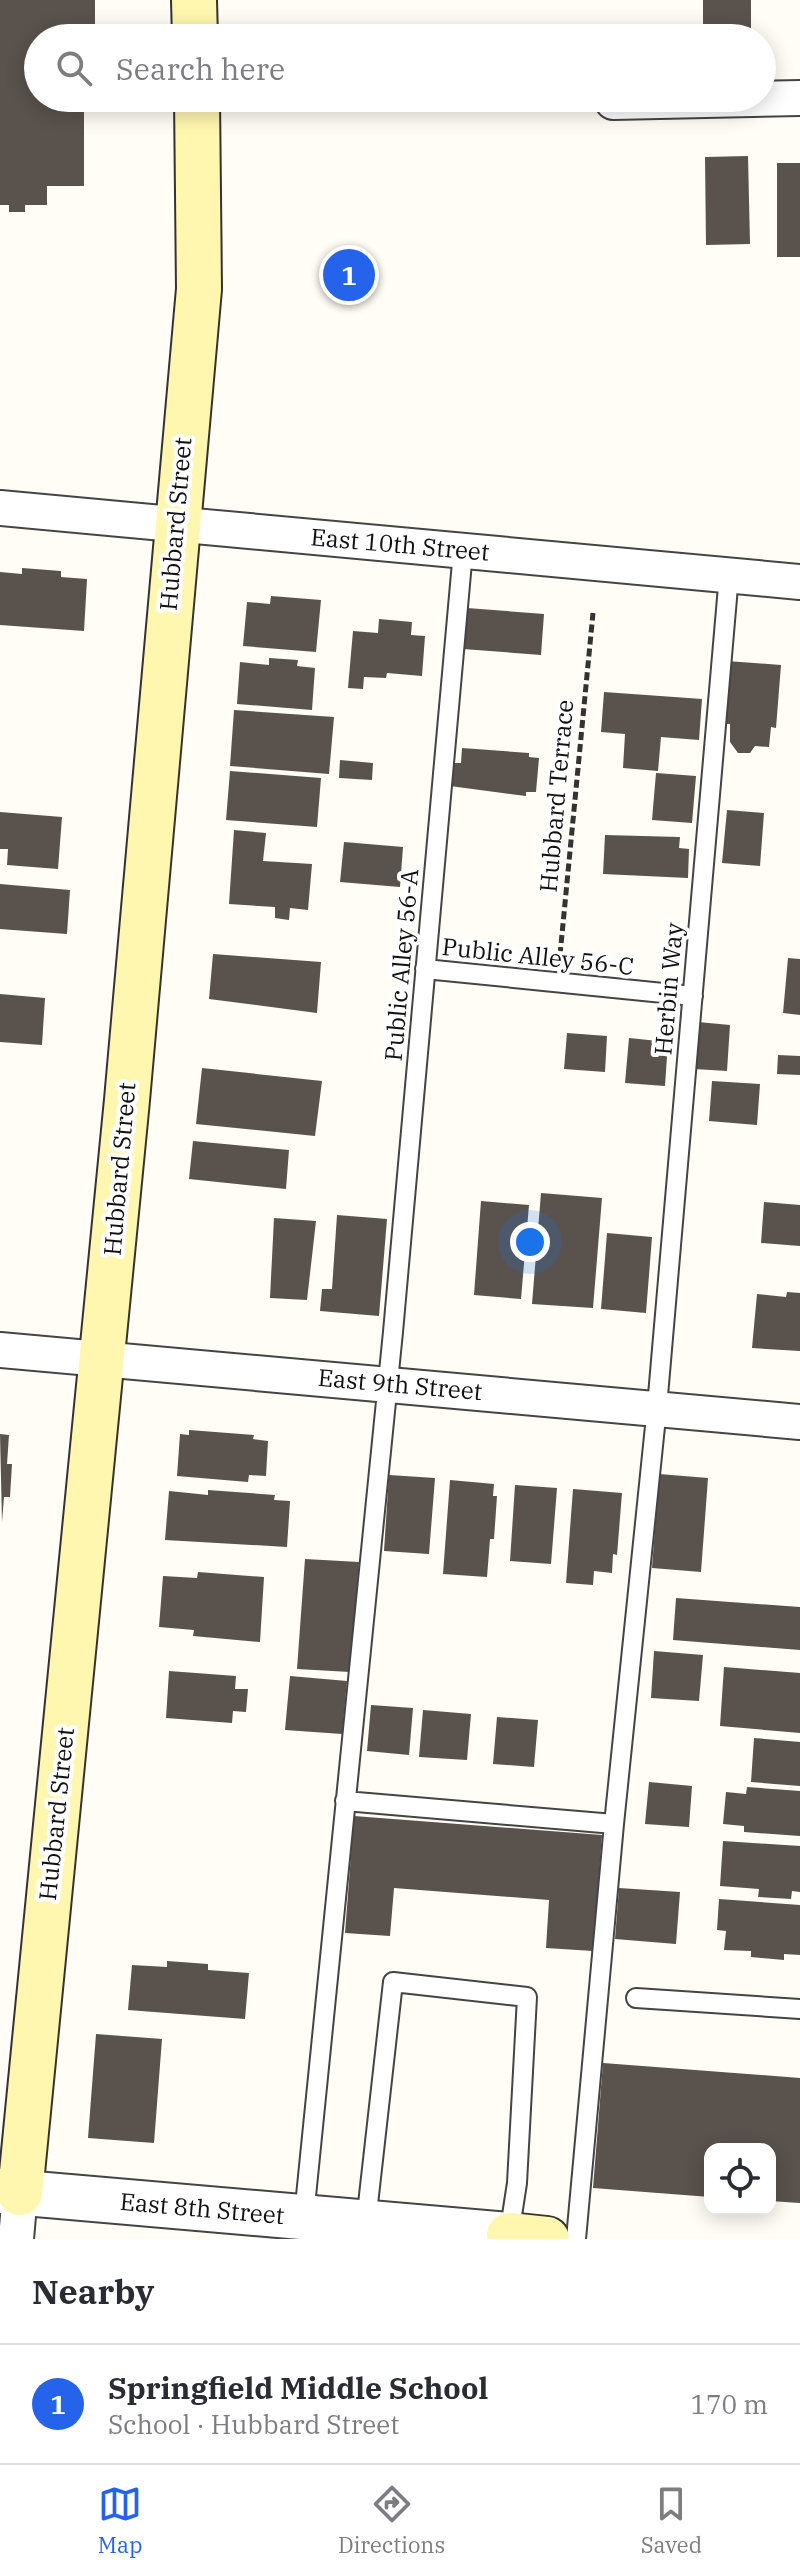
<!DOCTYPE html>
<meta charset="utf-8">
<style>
:root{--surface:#fff;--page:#f2f2f3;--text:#2b2b33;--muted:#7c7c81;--line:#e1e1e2;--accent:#2563eb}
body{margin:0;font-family:"IBM Plex Serif",serif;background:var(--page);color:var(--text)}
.controls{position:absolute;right:24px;bottom:24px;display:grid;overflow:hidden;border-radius:16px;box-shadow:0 4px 20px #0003}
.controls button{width:72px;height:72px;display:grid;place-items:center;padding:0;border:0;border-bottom:2px solid var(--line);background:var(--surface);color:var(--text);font:40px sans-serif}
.you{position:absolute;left:530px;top:1242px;width:28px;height:28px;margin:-20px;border:6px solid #fff;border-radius:50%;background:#1a73e8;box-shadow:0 0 0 12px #1a73e833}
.badge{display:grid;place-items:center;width:52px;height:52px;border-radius:50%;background:var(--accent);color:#fff;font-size:26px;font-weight:700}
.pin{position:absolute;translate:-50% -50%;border:4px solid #fff;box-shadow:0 2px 8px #0006}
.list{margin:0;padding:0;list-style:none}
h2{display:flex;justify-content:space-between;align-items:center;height:104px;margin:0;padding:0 32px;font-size:34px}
h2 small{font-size:26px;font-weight:400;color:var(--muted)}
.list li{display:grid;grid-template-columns:52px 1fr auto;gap:24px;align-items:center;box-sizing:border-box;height:120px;padding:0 32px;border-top:2px solid var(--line)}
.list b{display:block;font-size:30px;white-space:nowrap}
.list p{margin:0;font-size:26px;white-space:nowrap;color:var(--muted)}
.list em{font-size:26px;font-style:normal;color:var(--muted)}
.icon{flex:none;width:44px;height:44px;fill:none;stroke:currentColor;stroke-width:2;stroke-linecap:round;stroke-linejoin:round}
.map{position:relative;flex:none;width:800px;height:2239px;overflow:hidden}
.search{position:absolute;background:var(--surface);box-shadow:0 4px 20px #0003;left:24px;right:24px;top:24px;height:88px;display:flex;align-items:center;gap:20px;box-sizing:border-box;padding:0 28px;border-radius:44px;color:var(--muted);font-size:30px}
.sheet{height:224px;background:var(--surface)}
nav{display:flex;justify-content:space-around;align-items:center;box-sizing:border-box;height:112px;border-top:2px solid var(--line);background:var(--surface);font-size:22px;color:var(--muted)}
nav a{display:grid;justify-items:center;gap:4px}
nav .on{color:var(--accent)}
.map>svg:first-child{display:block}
</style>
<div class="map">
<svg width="800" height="2239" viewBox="0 0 800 2239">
<rect width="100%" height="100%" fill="#fffdf5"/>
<path fill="#5a524d" d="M0,0h95v38h-57v60h46v88h-37v19h-22v7h-16v-7h-9z
M703,0h48v38h-48z
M748,156l2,88 -44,1 -1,-88z
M777,163h23v94h-23z
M22,568l39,3v6l26,2 -3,52 -84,-6v-53l22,2z
M271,596l50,4 -5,52 -73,-6 4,-44 23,2z
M467,608l77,6 -3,41 -78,-6z
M379,619l33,3 -1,13 14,1 -3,40 -35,-3 -1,5 -22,-1 -1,12 -15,-1 5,-57 25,2z
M269,658l29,2 -1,6 18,2 -3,42 -75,-6 3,-42 29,3z
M727,661l54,4 -5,63 -5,-1 -2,20 -14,-1 -5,7h-12l-8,-11v-18h-8z
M604,692l98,7 -3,41 -38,-3 -3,34 -35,-3 2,-34 -24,-2z
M234,710l100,7 -5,57 -99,-8z
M462,748l67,5v4l10,1 -3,34h-10v4l-76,-10 1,-23h10z
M340,760l33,3 -1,17 -33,-2z
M230,771l91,7 -4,49 -91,-7z
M656,773l40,3 -4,47 -40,-3z
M727,810l37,3 -4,53 -38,-3z
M0,812l62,5 -4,52 -51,-4 1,-16h-8z
M234,830l32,3 -3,28 49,3 -4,46 -18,-2 -1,12 -14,-2v-11l-46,-3z
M605,835l75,2 -1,11 10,1 -1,29 -85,-4z
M344,842l59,5 -3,40 -60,-5z
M0,884l70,6 -3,44 -67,-5z
M213,954l108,8 -4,51 -108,-14z
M788,958l12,1v56l-17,-2z
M0,994l45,4 -3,47 -42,-3z
M698,1022l32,3 -3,46 -33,-2z
M567,1033l40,3 -2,36 -41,-3z
M629,1038l39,4 -3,44 -40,-3z
M778,1055l22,1v19l-23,-1z
M202,1068l120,13 -7,55 -119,-12z
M712,1081l48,3 -3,41 -48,-4z
M193,1141l96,9 -3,39 -97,-10z
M541,1193l61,5 -9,110 -61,-4z
M481,1201l48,4 -8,94 -47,-4z
M764,1202l36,3v41l-39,-3z
M337,1215l50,4 -8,97 -59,-5 2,-22h10z
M274,1218l42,3 -9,79 -37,-2z
M607,1233l45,4 -6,76 -45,-4z
M787,1292l13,1v58l-48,-3 5,-54 29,3z
M189,1430l65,5 -1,4 15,2 -2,35 -17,-1 -1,7 -71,-6 3,-42 9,1z
M0,1434l9,1 -2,29h5l-2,33h-6l-2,25z
M659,1474l49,4 -7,94 -49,-4z
M389,1475l46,3 -6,76 -45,-3z
M450,1480l44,4 -1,12h4l-3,43h-4l-3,38 -44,-3z
M515,1485l42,3 -6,76 -41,-3z
M573,1489l49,4 -5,62 -4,-1 -1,19 -18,-2 -1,14 -27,-2z
M208,1490l67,5 -1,5 16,1 -3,46 -122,-7 4,-49 39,4z
M305,1559l54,3 -9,110 -53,-3z
M198,1572l66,5 -4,65 -67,-6 1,-6 -35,-3 4,-51 34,2z
M676,1598l124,9v43l-127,-10z
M654,1651l49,4 -4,46 -48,-3z
M724,1667l76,6v60l-80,-7z
M169,1671l67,5 -1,13h13l-2,23 -13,-1 -1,12 -66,-5z
M290,1676l57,5 -5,53 -57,-4z
M371,1705l42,3 -4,47 -42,-4z
M423,1710l48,4 -4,46 -48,-3z
M497,1717l41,3 -4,47 -41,-3z
M754,1738l46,4v44l-49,-4z
M649,1782l43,4 -3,41 -44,-3z
M747,1787l53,4v45l-56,-4v-6l-21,-2 3,-32 20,2z
M354,1816l248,19 -9,116 -47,-3 3,-48 -155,-12 -4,48 -45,-3z
M723,1841l77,5v46l-8,-1 -1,8 -33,-2 1,-8 -39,-3z
M619,1888l61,4 -4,52 -61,-5z
M719,1899l81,6v50l-16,-1v6l-33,-3v-6l-27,-1 2,-19 -9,-1z
M167,1961l41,3v6l41,3 -4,46 -117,-9 4,-45 35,2z
M96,2034l66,5 -8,104 -66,-5z
M603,2063l197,15v125l-30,-2v-52h-60v48l-117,-9z"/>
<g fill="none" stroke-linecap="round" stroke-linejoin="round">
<defs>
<path id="service" d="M425,969l268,27
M345,1801l269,23
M636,1998l164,11
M304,2216l89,-884 70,-781
M366,2222l27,-240 134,15 -10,186 -8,52
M576,2239l38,-415 43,-417 72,-832"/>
<path id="minor" d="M613,102l187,-4
M0,508l800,74
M0,1350l800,72
M16,2239l4,-46"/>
<path id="tertiary" d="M0,2191l509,44"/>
<path id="secondary" d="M194,0l1,38
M20,2193l107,-1093 72,-811 -2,-191
M509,2235l38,4"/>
</defs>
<use href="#service" stroke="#444" stroke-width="22"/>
<use href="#minor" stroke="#444" stroke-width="38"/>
<use href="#tertiary" stroke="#444" stroke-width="48"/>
<use href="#secondary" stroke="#333" stroke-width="48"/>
<path stroke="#333" stroke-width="5" stroke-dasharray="8 4" stroke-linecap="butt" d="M560,955l33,-342"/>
<use href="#service" stroke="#fff" stroke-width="18"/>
<use href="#minor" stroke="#fff" stroke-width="34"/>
<use href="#tertiary" stroke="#fff" stroke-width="44"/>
<use href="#secondary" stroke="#fff6b0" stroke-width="44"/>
</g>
<g text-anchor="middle" stroke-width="8" stroke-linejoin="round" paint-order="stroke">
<g font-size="24" fill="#111" stroke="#fff">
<text transform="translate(176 524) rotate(-85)" y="8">Hubbard Street</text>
<text transform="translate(400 545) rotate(5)" y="8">East 10th Street</text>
<text transform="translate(557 796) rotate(-85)" y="8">Hubbard Terrace</text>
<text transform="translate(538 957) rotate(6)" y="8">Public Alley 56-C</text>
<text transform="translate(402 965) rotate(-85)" y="8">Public Alley 56-A</text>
<text transform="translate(669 989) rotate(-85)" y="8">Herbin Way</text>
<text transform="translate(120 1169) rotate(-85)" y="8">Hubbard Street</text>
<text transform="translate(400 1385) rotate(5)" y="8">East 9th Street</text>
<text transform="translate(57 1814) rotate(-84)" y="8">Hubbard Street</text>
<text transform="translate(202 2209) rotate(5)" y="8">East 8th Street</text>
</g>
</g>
</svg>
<div class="controls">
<button><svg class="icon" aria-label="locate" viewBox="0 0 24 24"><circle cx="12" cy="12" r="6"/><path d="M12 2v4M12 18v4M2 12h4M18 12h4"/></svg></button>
</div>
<div class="you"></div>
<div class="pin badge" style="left:349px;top:275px">1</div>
<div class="search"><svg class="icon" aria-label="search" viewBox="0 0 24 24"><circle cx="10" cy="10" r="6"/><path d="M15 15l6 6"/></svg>Search here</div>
</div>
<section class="sheet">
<h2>Nearby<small></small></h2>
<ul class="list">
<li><span class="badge">1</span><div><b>Springfield Middle School</b><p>School · Hubbard Street</p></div><em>170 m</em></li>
</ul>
</section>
<nav>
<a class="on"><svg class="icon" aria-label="map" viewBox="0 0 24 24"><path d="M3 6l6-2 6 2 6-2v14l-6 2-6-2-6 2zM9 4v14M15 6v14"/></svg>Map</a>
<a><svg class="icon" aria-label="directions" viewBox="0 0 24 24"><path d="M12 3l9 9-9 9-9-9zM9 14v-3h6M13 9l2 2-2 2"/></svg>Directions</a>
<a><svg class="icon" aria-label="saved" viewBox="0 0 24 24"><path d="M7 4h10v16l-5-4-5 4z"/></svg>Saved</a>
</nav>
